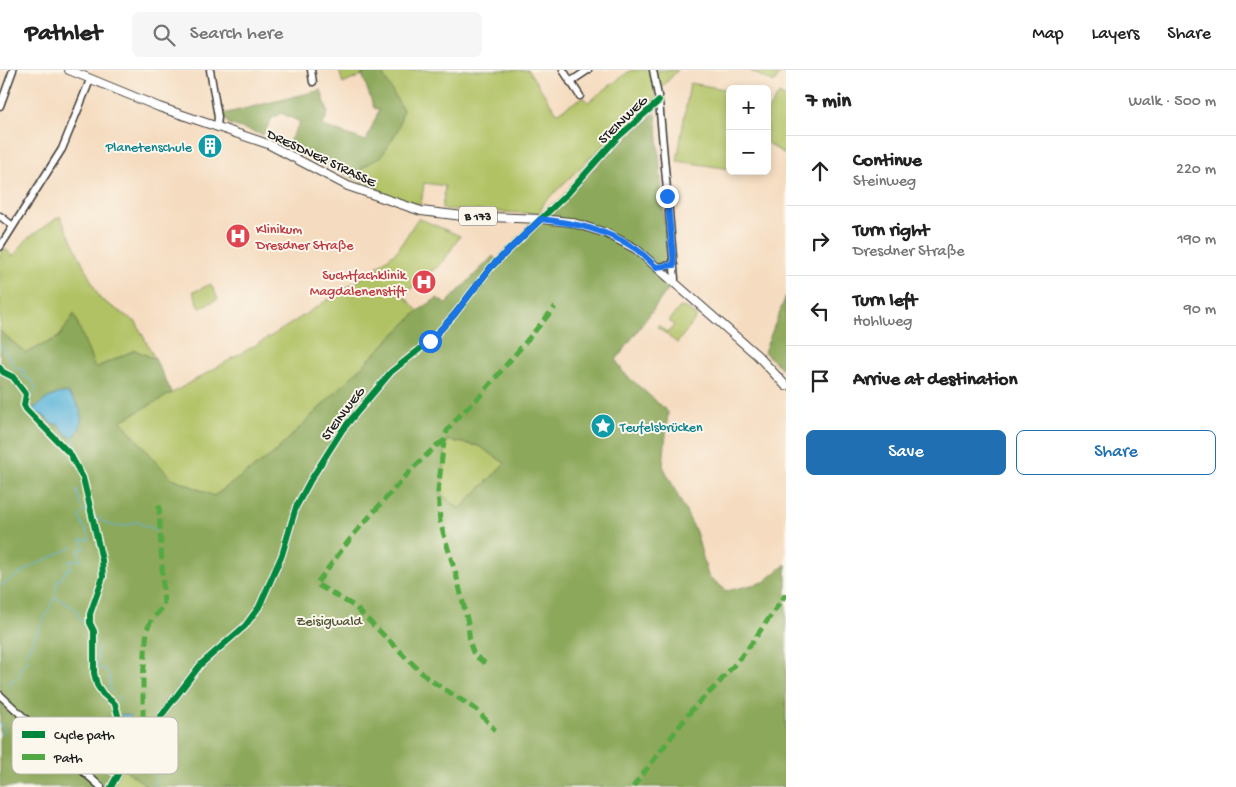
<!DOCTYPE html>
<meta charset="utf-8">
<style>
:root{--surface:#fff;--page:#f6f6f6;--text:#222;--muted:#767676;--line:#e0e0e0;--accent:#1f6fb2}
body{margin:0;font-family:"Gochi Hand",sans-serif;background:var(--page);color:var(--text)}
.controls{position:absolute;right:15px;top:15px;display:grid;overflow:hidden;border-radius:8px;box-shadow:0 2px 8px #0003}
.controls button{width:45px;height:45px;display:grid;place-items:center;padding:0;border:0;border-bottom:1px solid var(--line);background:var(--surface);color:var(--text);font:25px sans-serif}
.stop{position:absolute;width:15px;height:15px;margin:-11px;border:4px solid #1a73e8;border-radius:50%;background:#fff}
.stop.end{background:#1a73e8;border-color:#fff;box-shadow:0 1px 5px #0008}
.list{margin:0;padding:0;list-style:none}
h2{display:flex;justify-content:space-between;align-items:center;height:65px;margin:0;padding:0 20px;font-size:21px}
h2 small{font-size:16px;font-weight:400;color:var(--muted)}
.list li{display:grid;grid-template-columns:32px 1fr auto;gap:15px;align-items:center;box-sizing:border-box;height:70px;padding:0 20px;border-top:1px solid var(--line)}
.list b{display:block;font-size:19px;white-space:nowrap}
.list p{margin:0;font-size:16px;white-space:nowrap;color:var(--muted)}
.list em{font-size:16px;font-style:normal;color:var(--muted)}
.actions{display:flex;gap:10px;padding:15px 20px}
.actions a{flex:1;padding:11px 0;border:1px solid var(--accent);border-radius:8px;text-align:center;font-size:18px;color:var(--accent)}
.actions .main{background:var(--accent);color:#fff}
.icon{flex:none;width:28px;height:28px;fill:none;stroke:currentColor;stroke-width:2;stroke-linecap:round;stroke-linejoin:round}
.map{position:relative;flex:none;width:786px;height:717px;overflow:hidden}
header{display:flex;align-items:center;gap:30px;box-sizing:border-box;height:70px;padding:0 25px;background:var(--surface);border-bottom:1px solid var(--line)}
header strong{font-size:24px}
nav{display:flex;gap:28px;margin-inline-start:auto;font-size:18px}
.search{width:350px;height:45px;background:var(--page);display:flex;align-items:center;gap:12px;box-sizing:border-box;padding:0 18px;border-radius:8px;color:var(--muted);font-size:19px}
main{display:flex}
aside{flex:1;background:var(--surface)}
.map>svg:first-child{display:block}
</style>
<header>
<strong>Pathlet</strong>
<div class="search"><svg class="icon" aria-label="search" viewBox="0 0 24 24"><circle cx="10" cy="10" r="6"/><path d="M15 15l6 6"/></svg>Search here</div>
<nav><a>Map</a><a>Layers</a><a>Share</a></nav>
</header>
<main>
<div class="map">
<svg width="786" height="717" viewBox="0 0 786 717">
<rect width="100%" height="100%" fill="#fbf7ec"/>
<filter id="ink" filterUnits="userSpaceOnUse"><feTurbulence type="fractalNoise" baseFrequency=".02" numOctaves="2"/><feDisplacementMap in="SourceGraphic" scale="10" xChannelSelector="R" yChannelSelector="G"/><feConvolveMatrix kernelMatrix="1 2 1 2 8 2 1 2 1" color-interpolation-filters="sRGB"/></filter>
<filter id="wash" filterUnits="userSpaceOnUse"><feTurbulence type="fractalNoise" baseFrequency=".0096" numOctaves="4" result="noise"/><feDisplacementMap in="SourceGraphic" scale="20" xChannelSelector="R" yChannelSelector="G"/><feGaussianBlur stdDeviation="1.12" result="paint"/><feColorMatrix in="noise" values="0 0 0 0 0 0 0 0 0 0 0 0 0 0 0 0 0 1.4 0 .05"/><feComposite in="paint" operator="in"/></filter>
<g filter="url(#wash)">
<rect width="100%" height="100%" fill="#f5dcc0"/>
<path fill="#b1c265" stroke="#666f40" d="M339,0h34l-30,14z
M380,0h148l29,43 26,-16 5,5 43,-32h20l6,30 -64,55 -49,48 -5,11 -97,-5 3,-23 -21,-3 -3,22 -24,-5 -41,-21 7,-12 18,-11 22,-46z
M655,0h23l-19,20z
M749,0h33l-8,13z
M690,13l40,7v79l-53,-8z
M779,24l7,4v57l-19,-12v-31z
M60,146l40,83 36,23 19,37 -20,-9 -40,18 -36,-31 -33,17 -26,-23v-77l4,-6 9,8 15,-18z
M418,148l42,18 -17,26 -40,33 15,16 -145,143 -59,42 -44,-19 -50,-56 52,-28 101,-58 92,-59 32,-25z
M211,214l7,15 -18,9 -7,-16z
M680,237l6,1 11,9 -20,26 -20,-16 1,-2 10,8 6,-8 -5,-4z
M447,370l32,6 26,17 -45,46 -19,-15z
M122,697l25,19 1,1h-37z"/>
<path fill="#8ca85a" stroke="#54623b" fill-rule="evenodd" d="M373,0h7l23,40 -5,20 -17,27 -18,10 -7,12 -70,-32 14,-25 -19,-9 -9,5 -9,17 -34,-11 -6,-10 98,-24 7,22 -5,14 43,15 13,-31 -5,-2 -12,-34z
M656,43l13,175 -53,72 7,12 45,40 -5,54 33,66 12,44 19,15 37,-9 22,-18v223h-638l-26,-20 -11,20h-111v-456l26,22 33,-16 15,-23 21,54 40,-18 20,9 17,34 -51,28 49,56 44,19 59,-42 145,-143 19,-13 9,6 47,-48 8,8 104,-107zM61,323l8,1 9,12 2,14 -13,15 -8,-10 -7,-1c-5,-8 -13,-9 -19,-15l19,-13zM447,370l32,6 26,17 -45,46 -19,-15z
M786,226v76l-22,-20z"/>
<path fill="#5db6da" stroke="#3c697b" d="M61,323h6c4,4 8,8 11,13 5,9 4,26 -6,31l-5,-2 -8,-10 -9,-2c-3,-9 -13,-7 -17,-14l15,-11z
M122,644l8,2 2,3 -4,12 -4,3 -4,-14z"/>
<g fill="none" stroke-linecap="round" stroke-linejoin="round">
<path stroke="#5db6da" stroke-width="1" d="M0,275l12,15 1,6 11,5v6l7,3 5,9 -10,15 9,5
M72,366l6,15
M86,439c18,14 26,23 50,13l21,8
M0,516l34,-21 39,-18
M56,523l1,-13h4l5,-10 5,-1 -2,-8 12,-1 -3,-10 7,-2 -4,-8h7l3,-3 -5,-5 1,-3 -4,-3 -4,-9 7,-8 -6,-4 -3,-15
M97,578l1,20 7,1 4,6 1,15 3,2
M8,618l3,-7 7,-3 3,-6 -1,-4 8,-7 -2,-7 29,-57 21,12c3,11 7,14 16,20l-1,12 2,4
M117,626l3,5
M0,653l4,8 -4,4
M130,653l6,18
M138,683l1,3 9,-2 9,22 -3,11"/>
</g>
</g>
<g filter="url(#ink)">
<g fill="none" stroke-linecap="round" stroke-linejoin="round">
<defs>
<path id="minor" d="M210,0l8,47 -1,9
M311,0l2,12
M563,0l17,26
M653,0l6,31 14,156 2,22 -3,2
M570,12l18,-12
M0,36l13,-36
M0,146l13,10
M0,177l62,-98 28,-69
M656,197l18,-2
M0,625l60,56 41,36
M111,717l11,-20 79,-103 44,-38 14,-19 23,-52 14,-48 14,-26 33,-52 48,-57 39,-31 24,-26 37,-48 79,-76 47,-53 42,-37"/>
<path id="major" d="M69,0l90,37 109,37 80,42 73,25 42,5 78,3 29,3 36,11 30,16 122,107 28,30"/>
</defs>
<use href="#minor" stroke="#3d3935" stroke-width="9"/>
<use href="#major" stroke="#3d3935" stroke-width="10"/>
<use href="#minor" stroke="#fff" stroke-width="6"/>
<use href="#major" stroke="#fff" stroke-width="8"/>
<path stroke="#52a943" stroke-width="5" stroke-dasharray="10 5" stroke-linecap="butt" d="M444,371l-7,4 -25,24 -58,65 -38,50 38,22 73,72 50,32 18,20
M485,593l-11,-8 -4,-11 -2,-21 -11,-45 -17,-56 -2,-31 6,-50 3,-10 13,-16 21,-20 74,-88
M147,663l-4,-16v-38l4,-50 5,-10 12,-13 -5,-101
M633,717l62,-81 22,-21 29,-34 40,-57"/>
<defs>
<path id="cycleway" d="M0,298l3,4 10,5 13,17 -2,11 2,4 44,45 13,24 7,29 12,53 1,17 -13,37v9l4,8v42l3,12 6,9 12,10 4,15 3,27 -4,12 -6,13
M111,717l11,-20 79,-103 44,-38 14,-19 23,-52 14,-48 14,-26 33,-52 48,-57 39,-31 24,-26 37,-48 79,-76 47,-53 42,-37"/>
</defs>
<use href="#cycleway" stroke="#fbf7ec" stroke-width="9"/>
<use href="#cycleway" stroke="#00873e" stroke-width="6"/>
</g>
</g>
<g fill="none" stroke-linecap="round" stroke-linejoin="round" filter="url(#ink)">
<path stroke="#1a73e8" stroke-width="6" d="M430,271l24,-26 37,-48 50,-48c33,4 67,11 95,30 7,5 14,12 20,18l18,-2 -7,-69"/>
</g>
<defs>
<symbol id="building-disc" viewBox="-11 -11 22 22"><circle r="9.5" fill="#0f9aa8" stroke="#fbf7ec"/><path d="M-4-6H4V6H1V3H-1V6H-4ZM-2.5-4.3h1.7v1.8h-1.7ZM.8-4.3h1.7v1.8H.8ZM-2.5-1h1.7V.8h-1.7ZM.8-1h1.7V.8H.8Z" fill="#fff"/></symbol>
<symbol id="hospital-disc" viewBox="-11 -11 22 22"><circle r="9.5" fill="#e0444e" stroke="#fbf7ec"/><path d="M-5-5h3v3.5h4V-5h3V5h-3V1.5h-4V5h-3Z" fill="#fff"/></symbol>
<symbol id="sight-disc" viewBox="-11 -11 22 22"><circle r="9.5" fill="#0f9aa8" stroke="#fbf7ec"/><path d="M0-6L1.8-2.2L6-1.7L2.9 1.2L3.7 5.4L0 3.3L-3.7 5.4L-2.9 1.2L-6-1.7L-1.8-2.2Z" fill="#fff"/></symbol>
</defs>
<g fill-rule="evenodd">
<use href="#building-disc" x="196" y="62" width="28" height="28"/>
<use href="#hospital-disc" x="224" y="152" width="28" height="28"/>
<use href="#hospital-disc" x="410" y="198" width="28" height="28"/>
<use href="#sight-disc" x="589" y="342" width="28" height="28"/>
</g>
<g text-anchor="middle" stroke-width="4" stroke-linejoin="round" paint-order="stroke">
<rect fill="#fbf7ec" stroke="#5f5e5a" stroke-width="1" x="459" y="136.5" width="38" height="19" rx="4"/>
<g font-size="12" font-weight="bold" fill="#1c1c1c">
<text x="478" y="150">B 173</text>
</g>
<g font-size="14" fill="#1c1c1c" stroke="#fbf7ec">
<text transform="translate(622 49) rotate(-44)" y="5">STEINWEG</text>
<text transform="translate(322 87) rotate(25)" y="5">DRESDNER STRASSE</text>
<text transform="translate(342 343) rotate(-53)" y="5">STEINWEG</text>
</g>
<g font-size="14" fill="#0d838f" stroke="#fbf7ec" text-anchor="end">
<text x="192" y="81">Planetenschule</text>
<text x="620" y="361" text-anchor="start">Teufelsbrücken</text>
</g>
<g font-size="14" fill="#be3a42" stroke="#fbf7ec" text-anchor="start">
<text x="256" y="163">Klinikum<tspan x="256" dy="16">Dresdner Straße</tspan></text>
<text x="406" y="209" text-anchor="end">Suchtfachklinik<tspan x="406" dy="16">Magdalenenstift</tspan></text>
</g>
<g font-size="14" fill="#505636" stroke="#fbf7ec">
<text x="329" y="555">Zeisigwald</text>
</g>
</g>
<rect x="12" y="647" width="166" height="57" rx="8" fill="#fbf7ec" stroke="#b8b5ae" stroke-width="1"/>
<rect x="22" y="661" width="23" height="7" fill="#00873e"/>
<rect x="22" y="684" width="23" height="6" fill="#52a943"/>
<g font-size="14" fill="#1c1c1c">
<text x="54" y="669">Cycle path</text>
<text x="54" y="692">Path</text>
</g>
</svg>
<div class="controls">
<button>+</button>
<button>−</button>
</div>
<div class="stop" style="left:430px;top:271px"></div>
<div class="stop end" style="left:667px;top:126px"></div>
</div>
<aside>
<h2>7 min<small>Walk · 500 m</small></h2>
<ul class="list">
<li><svg class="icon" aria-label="ahead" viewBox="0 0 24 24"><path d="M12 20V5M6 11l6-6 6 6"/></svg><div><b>Continue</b><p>Steinweg</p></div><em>220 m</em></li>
<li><svg class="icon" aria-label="right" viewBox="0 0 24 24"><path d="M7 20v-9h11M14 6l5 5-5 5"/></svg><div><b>Turn right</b><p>Dresdner Straße</p></div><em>190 m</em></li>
<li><svg class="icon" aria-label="left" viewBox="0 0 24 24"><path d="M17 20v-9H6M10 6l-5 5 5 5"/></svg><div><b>Turn left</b><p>Hohlweg</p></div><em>90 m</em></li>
<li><svg class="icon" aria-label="arrive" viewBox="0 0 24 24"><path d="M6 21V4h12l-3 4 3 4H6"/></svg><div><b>Arrive at destination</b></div></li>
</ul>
<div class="actions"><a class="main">Save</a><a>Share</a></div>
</aside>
</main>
